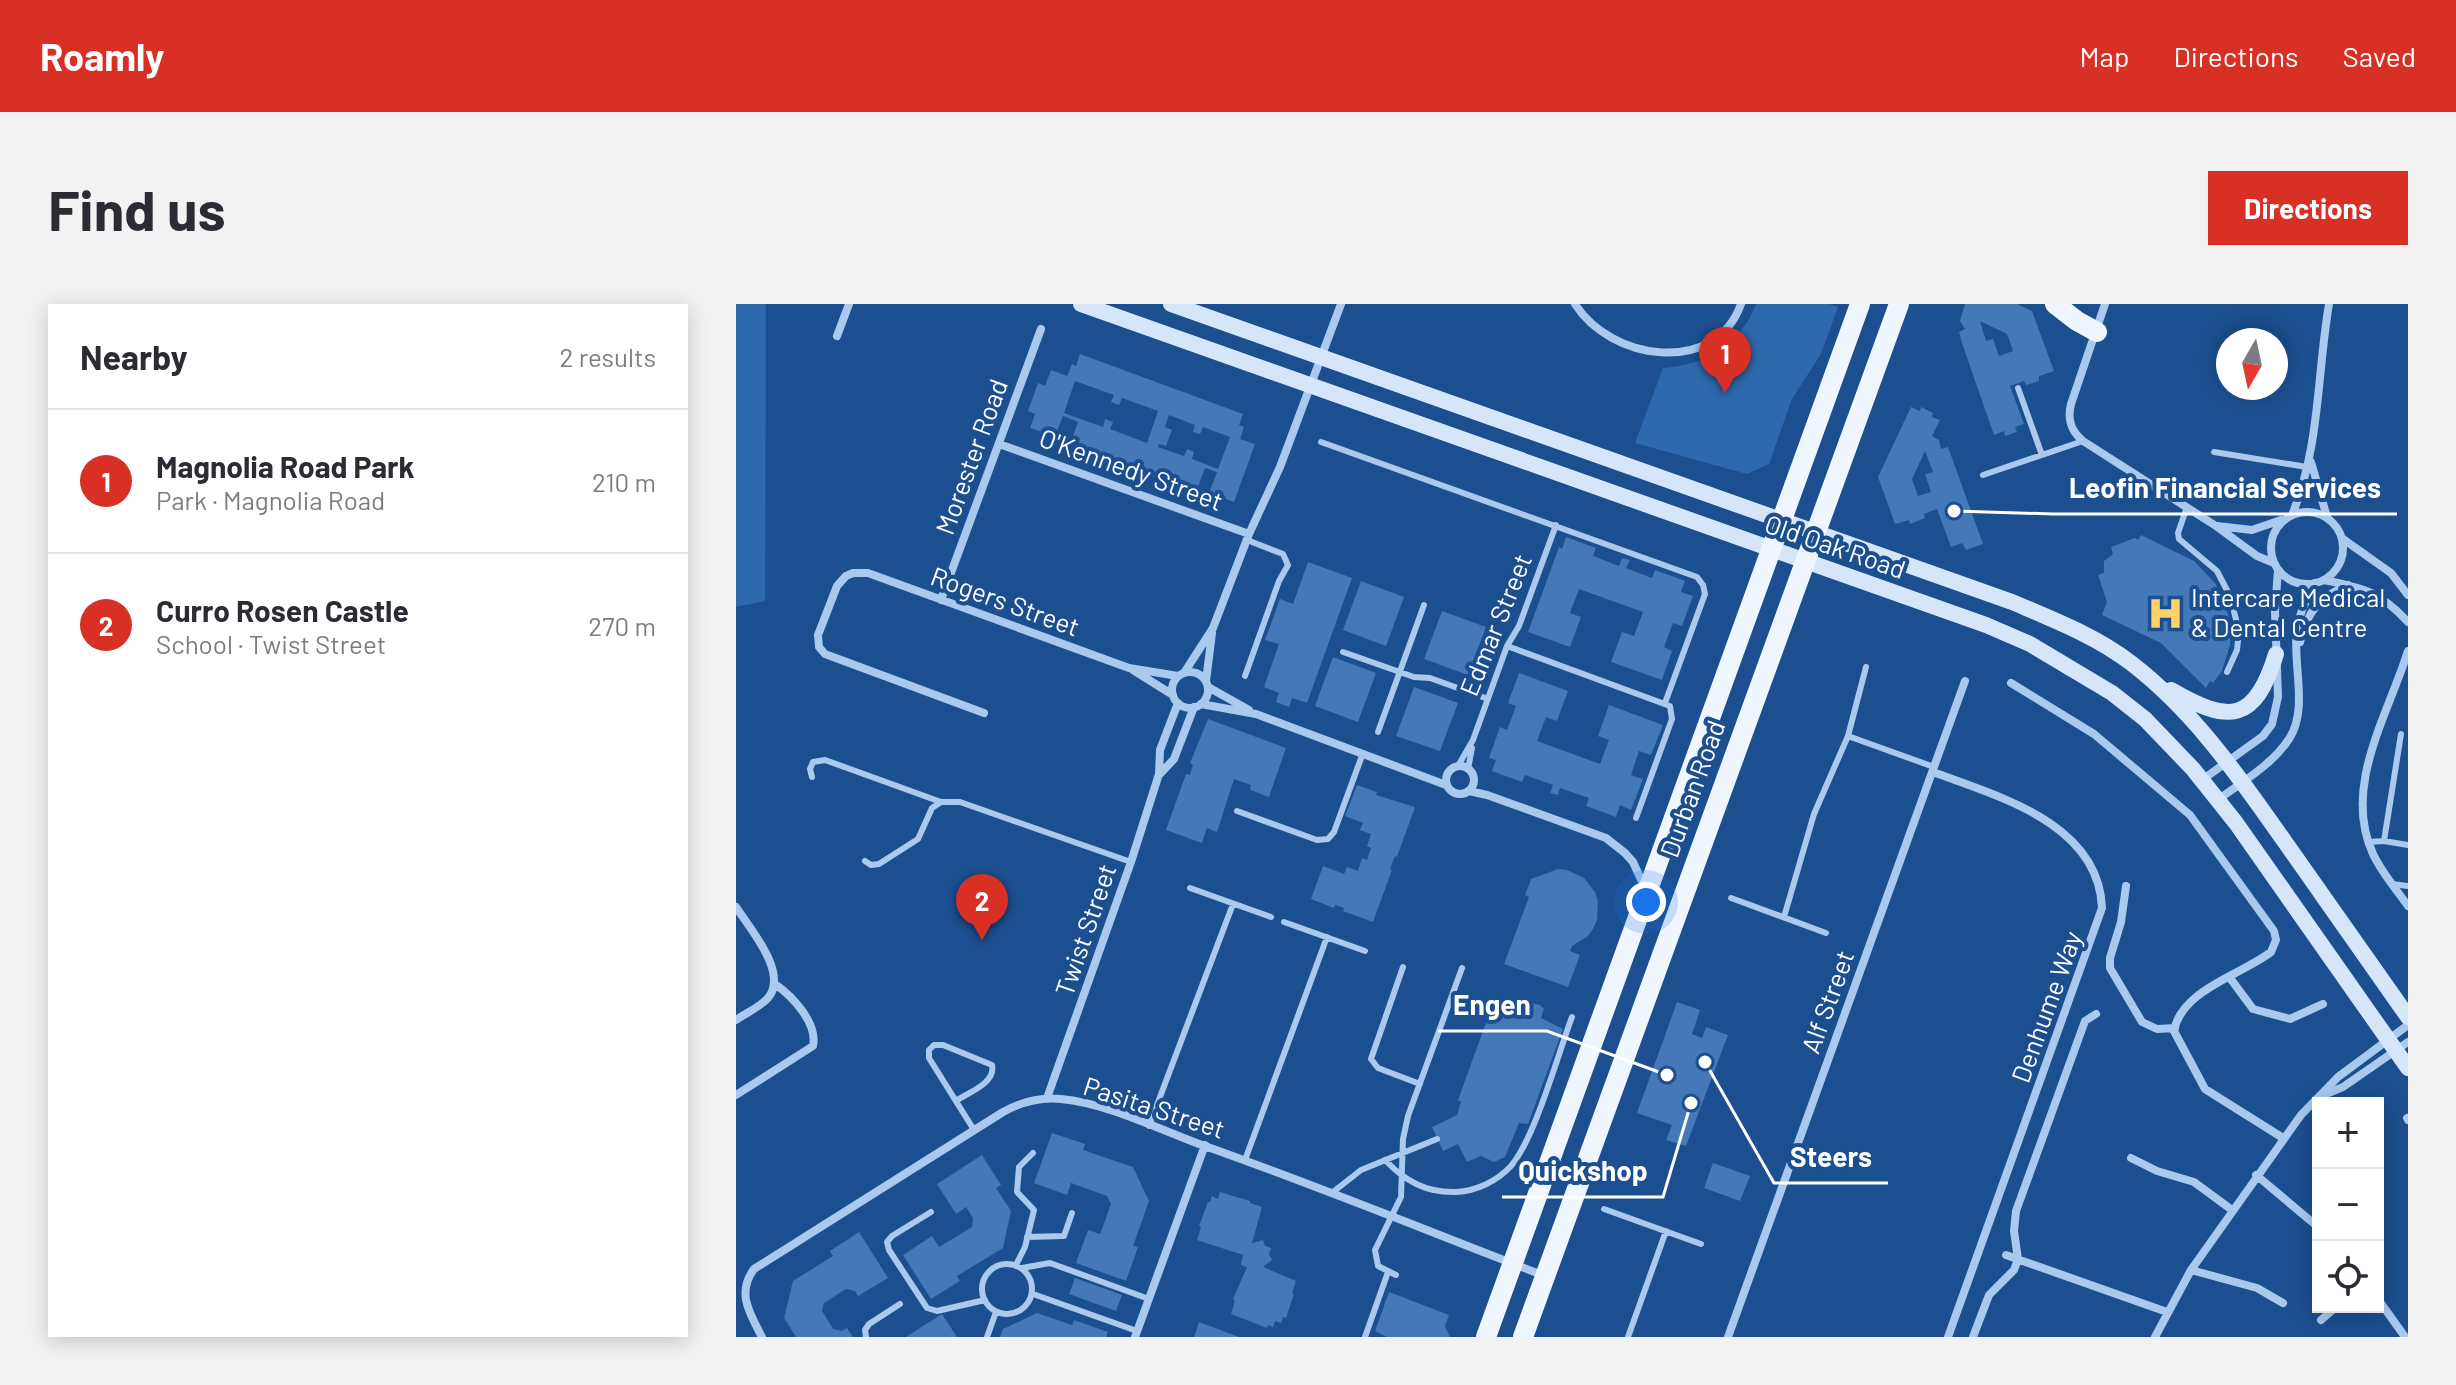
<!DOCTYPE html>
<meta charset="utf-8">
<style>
:root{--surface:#fff;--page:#f2f2f3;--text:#2b2b33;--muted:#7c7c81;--line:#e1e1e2;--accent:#d93025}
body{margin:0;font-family:Barlow,sans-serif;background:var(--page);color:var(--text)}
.controls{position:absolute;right:24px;bottom:24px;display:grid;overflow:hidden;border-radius:0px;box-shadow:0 4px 20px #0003}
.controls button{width:72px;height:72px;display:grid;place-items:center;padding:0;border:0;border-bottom:2px solid var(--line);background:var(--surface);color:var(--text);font:40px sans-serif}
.compass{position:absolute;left:1480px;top:24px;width:72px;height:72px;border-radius:50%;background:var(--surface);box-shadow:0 4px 20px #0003;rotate:189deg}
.you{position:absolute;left:910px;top:598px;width:28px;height:28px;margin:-20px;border:6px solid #fff;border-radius:50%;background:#1a73e8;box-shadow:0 0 0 12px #1a73e833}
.badge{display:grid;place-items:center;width:52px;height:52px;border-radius:50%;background:var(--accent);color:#fff;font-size:26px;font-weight:700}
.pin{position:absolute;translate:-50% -66px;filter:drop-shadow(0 2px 4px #0008)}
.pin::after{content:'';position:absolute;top:42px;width:28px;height:24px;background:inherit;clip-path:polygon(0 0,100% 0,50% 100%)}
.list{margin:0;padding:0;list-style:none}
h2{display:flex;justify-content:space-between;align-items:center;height:104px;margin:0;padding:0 32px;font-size:34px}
h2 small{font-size:26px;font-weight:400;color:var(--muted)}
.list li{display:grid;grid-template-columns:52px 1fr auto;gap:24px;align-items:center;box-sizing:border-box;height:144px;padding:0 32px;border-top:2px solid var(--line)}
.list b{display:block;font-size:30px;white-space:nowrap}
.list p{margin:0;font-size:26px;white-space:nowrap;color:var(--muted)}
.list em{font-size:26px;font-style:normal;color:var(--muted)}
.icon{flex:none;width:44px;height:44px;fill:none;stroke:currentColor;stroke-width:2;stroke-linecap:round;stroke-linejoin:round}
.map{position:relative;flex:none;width:1672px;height:1033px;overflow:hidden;border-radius:0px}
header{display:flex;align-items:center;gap:48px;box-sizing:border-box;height:112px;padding:0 40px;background:var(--accent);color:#fff}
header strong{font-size:38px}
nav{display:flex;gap:44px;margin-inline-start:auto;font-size:28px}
.intro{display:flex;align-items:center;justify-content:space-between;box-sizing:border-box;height:192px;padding:0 48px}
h1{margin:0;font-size:56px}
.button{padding:20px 36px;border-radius:0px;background:var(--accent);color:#fff;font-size:28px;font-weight:700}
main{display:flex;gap:48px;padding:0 48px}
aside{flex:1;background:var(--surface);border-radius:0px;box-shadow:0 4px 20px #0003}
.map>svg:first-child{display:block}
</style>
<header>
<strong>Roamly</strong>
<nav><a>Map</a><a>Directions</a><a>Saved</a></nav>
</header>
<div class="intro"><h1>Find us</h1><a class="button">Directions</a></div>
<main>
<aside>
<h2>Nearby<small>2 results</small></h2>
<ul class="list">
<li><span class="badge">1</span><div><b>Magnolia Road Park</b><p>Park · Magnolia Road</p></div><em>210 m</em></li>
<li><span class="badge">2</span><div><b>Curro Rosen Castle</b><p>School · Twist Street</p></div><em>270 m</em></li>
</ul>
</aside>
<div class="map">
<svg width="1672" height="1033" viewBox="0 0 1672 1033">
<rect width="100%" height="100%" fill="#1b4f8f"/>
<path fill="#2e69ad" d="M0,0h30l-1,297 -29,6z
M1020,0h73l9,3 -17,47 -29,45 -23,65 -22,10 -112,-31 28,-75c43,-3 77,-23 93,-64z"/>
<path fill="#4478b7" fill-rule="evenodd" d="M1229,0h52l15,7 22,60 -15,5v5l-13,4 -2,-4 -14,5 14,38 -9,3 2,5 -12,4 -1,-5 -10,4 -31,-89 -4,-14 6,-3 -5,-8zM1244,17l27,13 6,17 -14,5 -6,-17 -7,2z
M344,50l163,60 -4,11 5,2 -4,12 15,5 -21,58 -25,-9 8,-21 -12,-4 -9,24 -127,-45 9,-25 -15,-6 -8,20 -25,-8 5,-14 -7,-3 10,-28 7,3 6,-16 16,6 5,-12 4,2zM339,77l39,14 -3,7 8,3 3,-7 36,13 -11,32 -37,-14 3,-7 -8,-3 -2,8 -39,-14zM433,111l26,10 -2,7 7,2 3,-7 27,10 -12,32 -26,-10 2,-7 -7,-3 -3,7 -26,-9 1,-3 7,2 6,-16 -7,-3z
M1175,103l9,4 1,-4 12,6 -1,4 8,3 -8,16 7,4 2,9 7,-2 35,97 -17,6 -4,-7 -11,4 -14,-38 -13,5 1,4 -15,6 -1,-4 -14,4 -17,-47zM1189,147l8,21 -8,2 6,18 -13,4 -6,-17z
M1405,231l53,26 21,22 7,13 9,28 -1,21 -8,26 -9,12 -3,-2 -4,7 -45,-45 -59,-28 5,-13 -9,-27 6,-2v-12l9,-7 -2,-7 24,-9 3,2z
M830,233l30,11 -3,8 26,10 3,-8 8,2 -4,8 26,10 3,-8 30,11 -4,11 12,4 -11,30 -9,-3 -9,24 8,4 -10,29 -51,-18 11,-30 12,4 9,-24 -64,-23 -9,24 11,4 -11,30 -42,-15 31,-85 3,2z
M572,258l44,16 -45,125 -15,-5 -3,9 -13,-5 3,-9 -15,-6 15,-43 -14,-4 15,-41 13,5z
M625,277l43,16 -18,49 -43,-16z
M706,307l44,16 -18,48 -44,-16z
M597,353l43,16 -18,49 -43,-16z
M783,369l49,18 -11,30 -11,-4 -9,24 63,23 9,-24 -11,-4 11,-31 54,20 -12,30 -12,-4 -8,24 12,4 -12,31 -11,-5 -4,12 -30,-11 3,-8 -29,-10 -2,7 -8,-2 3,-8 -28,-10 -3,7 -30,-11 4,-11 -7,-2 11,-31 7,3 9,-24 -8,-3z
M678,383l44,16 -18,48 -44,-15z
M472,415l78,29 -17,49 -19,-7 1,-5 -17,-6 -17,53 -10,-4 -5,15 -36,-13 20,-56 4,1 3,-10 -3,-2z
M621,481l20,7 -1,3 39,12 -18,50 -2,-1 -5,13 2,1 -19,52 -30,-11 1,-3 -9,-3 -1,3 -23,-9 12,-33 21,8 3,-7 11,4 4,-13 5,2 4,-12 -4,-2 4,-12 -11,-4 3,-7 -18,-7z
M822,565l9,1 17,8 11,14 3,9 -1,19 -4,9 -5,7 -16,10 -2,5 10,4 -12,32 -64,-23 25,-67 -4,-2 6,-16z
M784,696l20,5 4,4 -3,9 22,11 -35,95 -9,-1 -14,34 -11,5 -13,-6 -14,6 -9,-18 -15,7 -11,-24 25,-12 4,-13 -3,-2 35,-97 24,6z
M941,698l23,8 -8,24 10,4 4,-11 22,8 -42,111 -20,-6 6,-15 -35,-12z
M316,829l33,11 -2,6 50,17 16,34 -16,45 5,1 -12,34 -50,-18 12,-33 12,4 11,-30 -4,-8 -36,-13 -4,12 -33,-12z
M246,851l19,30 -5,3 15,23 -8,37 -46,28 3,5 -29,18 -28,-44 29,-19 7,11 33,-20 1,-9 -7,-11 -10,7 -19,-30z
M977,859l37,13 -10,25 -36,-13z
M484,888l30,9v2l12,4 -10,36 11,-3 2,6 6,2 -2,6 3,6 -9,7 33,14 -4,12 2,1 -8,24 -3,-1 -2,6 -6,-2 -2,6 -5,-2 -1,3 -36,-14 4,-14 -2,-1 14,-32 -6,-2 2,-10 -46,-15 4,-13 -2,-1 9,-24h2l2,-6 6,3z
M123,928l29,46 -30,18 -3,-5 -9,-2 -22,14 -2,8 11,18 9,2 5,-3 6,9h-57l-12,-19 9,-37 40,-25 -3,-5z
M339,974l47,17 -6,16 -47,-17z
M653,988l60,23 -4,11 5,11h-63l-12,-6z
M301,1009l35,12 2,-5 34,12 -2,5h-106l3,-8z
M206,1010l15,23h-51l17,-11z
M463,1018l40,15h-45z"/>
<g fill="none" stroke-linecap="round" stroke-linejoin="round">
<path stroke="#a9c9ee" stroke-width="6" d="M1282,84l24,67
M585,138l376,135 6,8 2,9 -40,109
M1478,148l93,15
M1247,171l100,-34
M1451,203l-9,26 1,6 38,32 13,25 9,35 -2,19 -10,22
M771,342l163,60 2,13 -36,99
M607,348l71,25 16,1 58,21
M509,372l34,-95 9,-16 -5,-11 -36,-14
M642,428l46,-127
M1112,432l86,31
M722,462l15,-26 34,-94 12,-20 37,-101
M732,465l4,-21
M76,473l-2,-8 3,-7 12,-2 116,42h19l171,60
M501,507l80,29 11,-1 6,-7 29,-79
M1648,537l17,-107
M1633,538l15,-1 24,4
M129,557l6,4 8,-1 39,-25 14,-31 9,-6
M1656,580l16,2
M454,584l81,29
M995,594l95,35
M1048,613l30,-103 34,-78 18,-69
M548,618l81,29
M667,663l-32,92 7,9 42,16
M220,797c13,-9 40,-18 36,-36l-49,-20h-9l-5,5v8l45,72
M413,822l84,-222
M509,856l82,-223
M649,856c20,21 41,33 71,32 21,-1 41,-11 55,-26 24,-28 47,-112 61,-149
M597,888l28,-22 76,-31
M868,905l97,35
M195,908l-39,24 -5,6 2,8 38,58 10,3 48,-11
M291,933l37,-1 8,-23
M246 985a25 25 0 1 1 50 0a25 25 0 1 1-50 0Z
M280,961l9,-18 9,-37 -17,-18 2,-25 14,-14
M286,964l28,-5 99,36
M660,971l-18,-9 -3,-16 26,-53 2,-58 5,-23 54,-148
M297,990l104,37
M130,1033l-1,-7 4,-6 31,-20
M251,1033l9,-25
M629,1033l23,-65
M892,1033l38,-106"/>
<path stroke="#a9c9ee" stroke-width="8" d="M839,0c35,56 140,73 166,0
M1369,0l-34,100c-4,16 0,27 12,37l133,85 41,30 17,7
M101,32l12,-32
M263,140l250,90
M1575,158l16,55
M1535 244a36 36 0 1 1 72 0a36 36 0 1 1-72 0Z
M1556,211c28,-67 25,-141 37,-211
M1481,222l35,4 29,-10
M1607,235l48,34 17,22
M1588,276c41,9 54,10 84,42
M205,296l100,-271
M1564,338c7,-31 20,-45 48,-57
M1672,347c-20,64 -66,136 -35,203 9,19 23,35 35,52
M397,366l40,25
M436 386a18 18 0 1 1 36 0a18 18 0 1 1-36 0Z
M448,369l29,-45 36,-94 31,-67 61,-163
M470,377l6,-48
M1275,379l83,51 96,81 84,116 2,9 -5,12c-30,23 -90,38 -97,79l31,58 78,49
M472,383l41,23
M465,400l55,10 190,71
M248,409l-159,-59 -6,-7 -1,-12 19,-49 9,-10 7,-3h15l261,95 49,8
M710 476a14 14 0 1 1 28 0a14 14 0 1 1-28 0Z
M1197,468c64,24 166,51 169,136l-154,429
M424,470l14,-15 20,-52
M1466,476l61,-44 9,-12 6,-27 -3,-86 3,-41
M733,487l18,4 119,43 19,15 8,9 11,24
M1483,495c23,-17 54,-35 70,-60 20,-30 3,-76 8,-110 2,-17 11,-31 18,-46
M1390,582l-5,36 -11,36v10l32,54 15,7 18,-1
M0,603c14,22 53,66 32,91 -8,9 -22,15 -32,22
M1494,674l23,31 37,10 33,-15
M1590,790l17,-7 65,-45
M0,791l77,-49c5,-23 -21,-50 -38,-62
M311,794l84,-236 28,-88 1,-24 18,-47
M1671,814l1,2
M1395,854l26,13 37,11 38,28
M1520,871l62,52
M1270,951l161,57
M1455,966l66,18 26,15
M1642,995l27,38
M1585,1016l15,-13
M26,1033c-12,-23 -26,-44 -8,-68l249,-157c18,-10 37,-15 58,-13 45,4 95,29 138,45 117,41 231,88 346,132
M399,1033l70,-192
M992,1033l237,-656
M1237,1033l16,-42 25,-25 4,-11 -4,-28 2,-20 69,-190 11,-7
M1419,1033l36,-67 110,-155 37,-38 70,-52"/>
<path stroke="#d6e6fa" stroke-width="16" d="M345,0l905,321 44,19 82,49 33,26 48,50 43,54 172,245
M435,0l841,298c40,17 84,34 119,61 64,49 108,114 154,179 41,59 82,117 123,175
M1435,386c58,34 84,33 105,-36"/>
<path stroke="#f0f6ff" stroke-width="20" d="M1319,0l22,17 20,11
M750,1033l374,-1033
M787,1033l376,-1033"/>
</g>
<defs>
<symbol id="hospital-bare" viewBox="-9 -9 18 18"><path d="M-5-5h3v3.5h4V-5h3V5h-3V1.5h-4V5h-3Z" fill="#ffd166" stroke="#1b4f8f" stroke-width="2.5" paint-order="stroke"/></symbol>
</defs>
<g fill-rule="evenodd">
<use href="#hospital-bare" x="1404" y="284" width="51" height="51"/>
</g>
<g text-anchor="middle" stroke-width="8" stroke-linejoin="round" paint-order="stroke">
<g font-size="26" fill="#fff" stroke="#1b4f8f">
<text transform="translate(236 153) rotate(-70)" y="9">Morester Road</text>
<text transform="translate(395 166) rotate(20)" y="9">O'Kennedy Street</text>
<text transform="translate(1099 243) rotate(19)" y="9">Old Oak Road</text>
<text transform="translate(269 298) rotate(20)" y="9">Rogers Street</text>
<text transform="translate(760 321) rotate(-68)" y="9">Edmar Street</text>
<text transform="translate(957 485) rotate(-70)" y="9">Durban Road</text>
<text transform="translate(350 626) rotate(-71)" y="9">Twist Street</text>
<text transform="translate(1092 698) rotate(-70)" y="9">Alf Street</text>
<text transform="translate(1311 703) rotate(-70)" y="9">Denhume Way</text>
<text transform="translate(418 804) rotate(18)" y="9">Pasita Street</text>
</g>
<g font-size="26" fill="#fff" stroke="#1b4f8f" text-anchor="start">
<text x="1455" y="303">Intercare Medical<tspan x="1455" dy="30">&amp; Dental Centre</tspan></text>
</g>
</g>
<path fill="none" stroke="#fff" stroke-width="3" d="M1218 207L1317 210H1661M931 771L811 727H702M969 758L1038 879H1152M955 799L927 893H766"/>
<g fill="#fff" stroke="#1b4f8f" stroke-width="3">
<circle cx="1218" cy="207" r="8"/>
<circle cx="931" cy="771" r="8"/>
<circle cx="969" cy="758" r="8"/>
<circle cx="955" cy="799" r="8"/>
</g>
<g font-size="28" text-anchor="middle" font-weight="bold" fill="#fff" stroke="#1b4f8f" stroke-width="8" stroke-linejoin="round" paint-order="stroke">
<text x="1489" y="194">Leofin Financial Services</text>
<text x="756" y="711">Engen</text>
<text x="1095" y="863">Steers</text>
<text x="847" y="877">Quickshop</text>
</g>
</svg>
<div class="controls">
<button>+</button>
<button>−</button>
<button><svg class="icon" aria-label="locate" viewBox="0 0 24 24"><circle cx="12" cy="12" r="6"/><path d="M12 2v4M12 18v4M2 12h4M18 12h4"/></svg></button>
</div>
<svg class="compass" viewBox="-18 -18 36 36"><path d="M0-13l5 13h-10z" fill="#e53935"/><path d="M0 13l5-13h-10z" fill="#7c7c81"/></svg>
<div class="you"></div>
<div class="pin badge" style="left:989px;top:89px">1</div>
<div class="pin badge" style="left:246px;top:636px">2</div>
</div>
</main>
